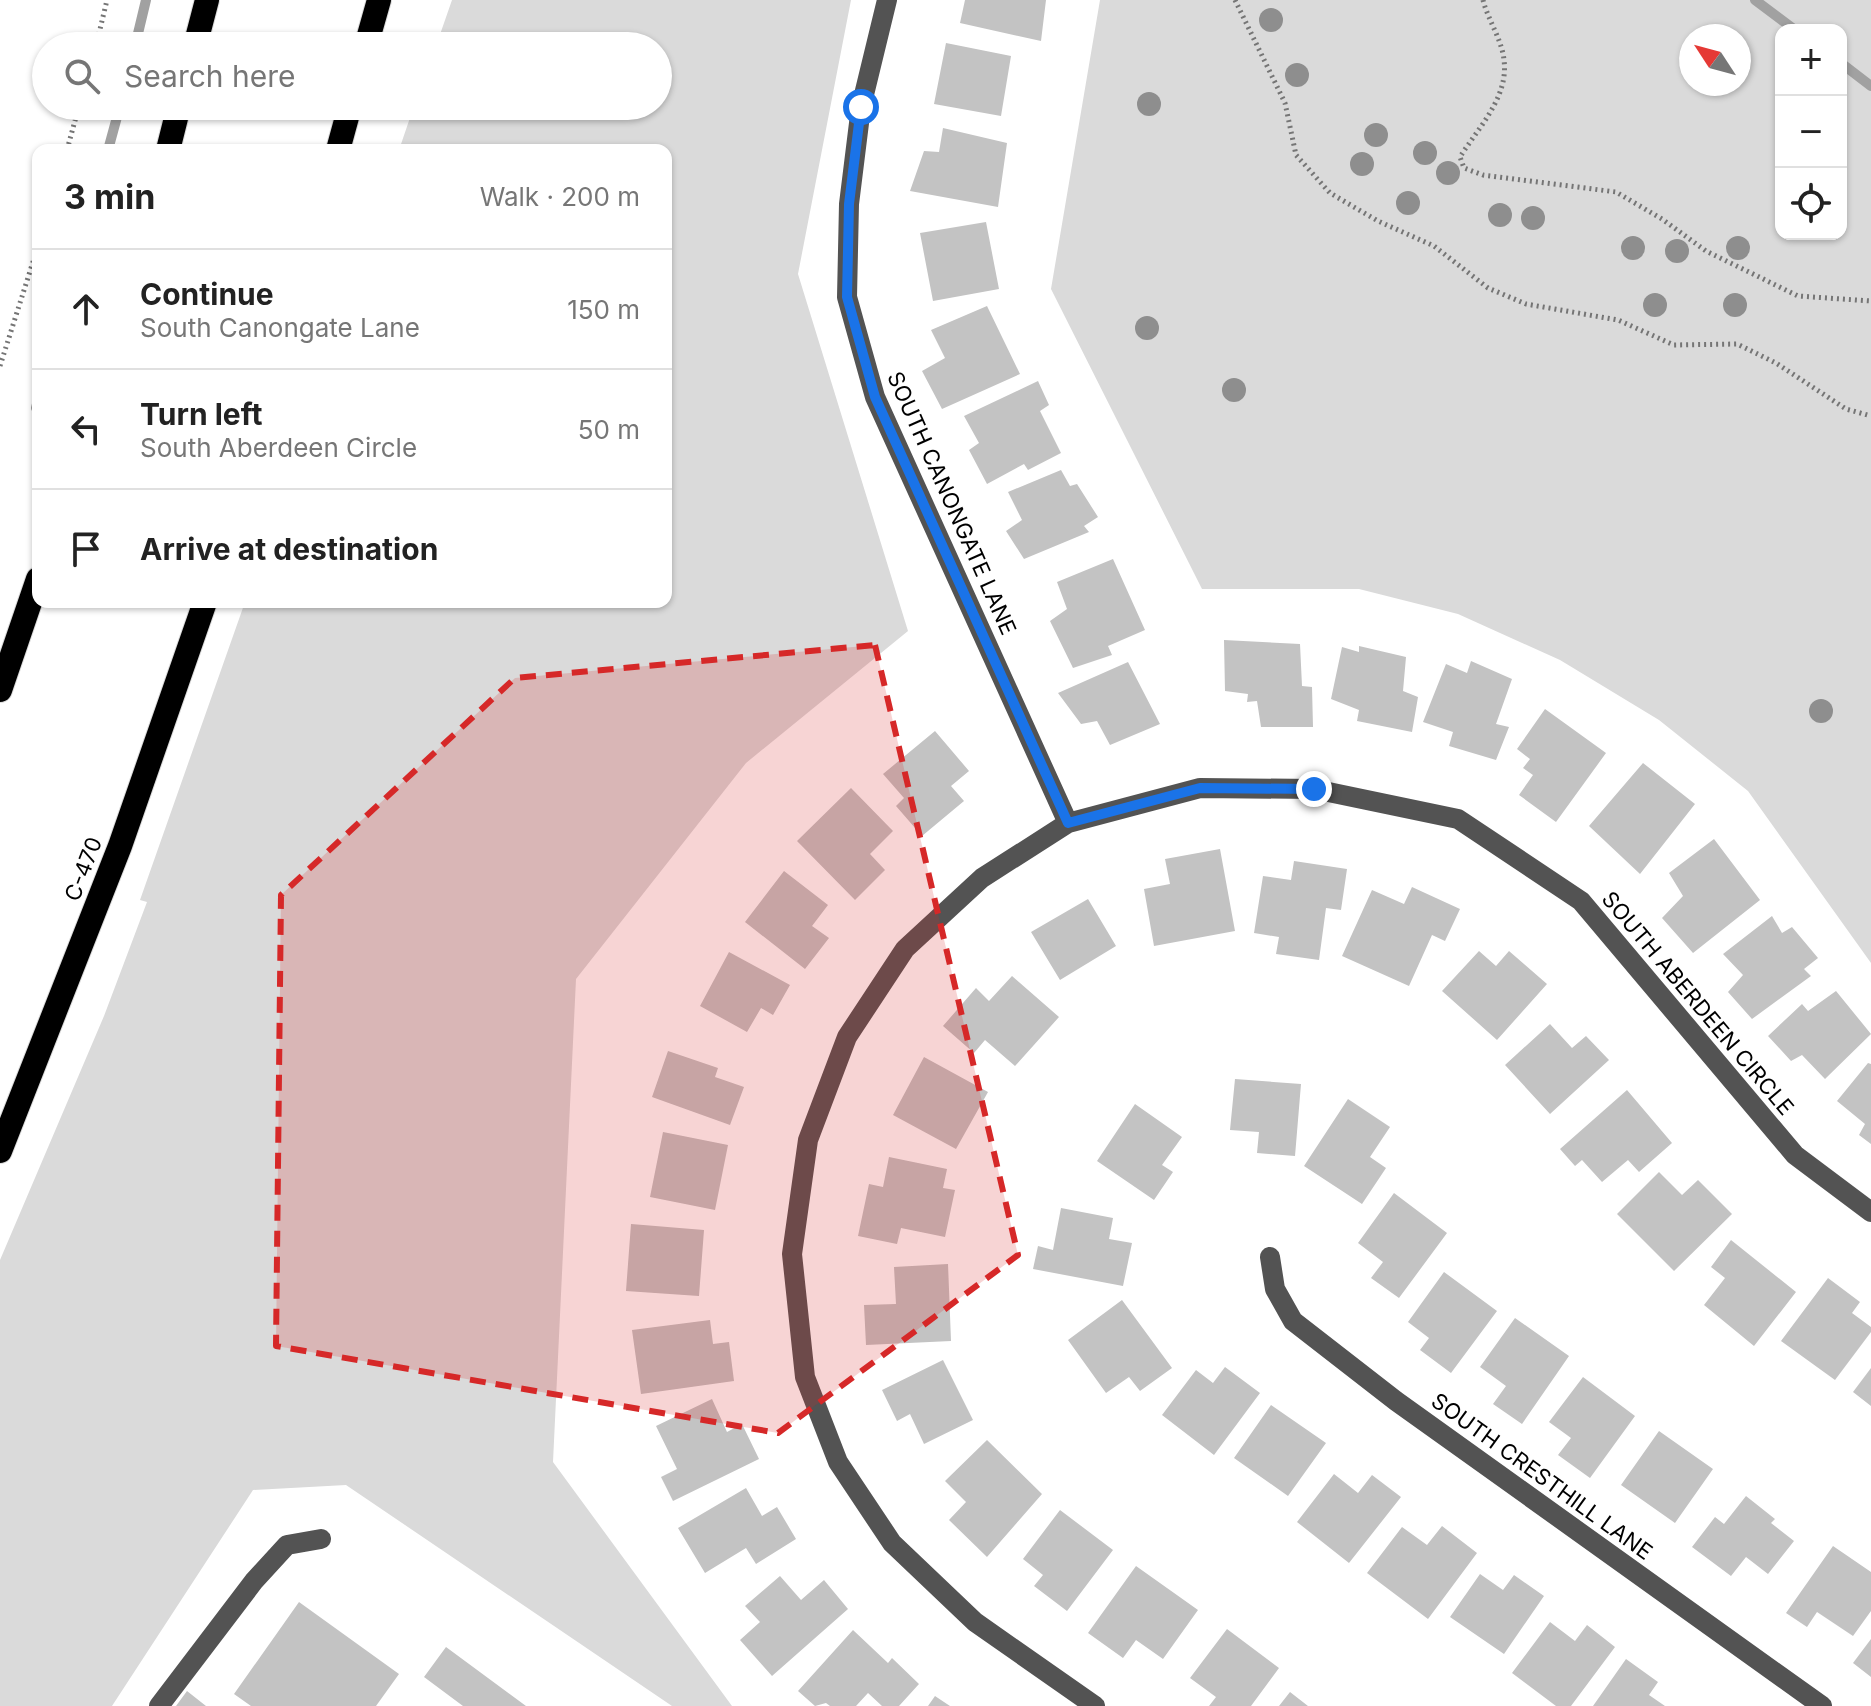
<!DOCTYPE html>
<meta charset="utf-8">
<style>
:root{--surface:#fff;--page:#f6f6f6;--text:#222;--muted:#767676;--line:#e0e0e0}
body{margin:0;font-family:Inter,sans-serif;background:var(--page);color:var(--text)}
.controls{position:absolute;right:24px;top:24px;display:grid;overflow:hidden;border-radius:16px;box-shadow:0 2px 6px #0004}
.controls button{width:72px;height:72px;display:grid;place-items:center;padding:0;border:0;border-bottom:2px solid var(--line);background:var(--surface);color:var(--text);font:40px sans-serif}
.compass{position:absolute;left:1679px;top:24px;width:72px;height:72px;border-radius:50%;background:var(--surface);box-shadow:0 2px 6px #0004;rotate:306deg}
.stop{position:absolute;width:24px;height:24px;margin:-18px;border:6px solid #1a73e8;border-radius:50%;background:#fff}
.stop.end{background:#1a73e8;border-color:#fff;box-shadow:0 2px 8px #0008}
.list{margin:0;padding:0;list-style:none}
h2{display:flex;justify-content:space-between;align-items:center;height:104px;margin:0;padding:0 32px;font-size:34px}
h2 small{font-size:26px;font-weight:400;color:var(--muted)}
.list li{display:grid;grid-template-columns:52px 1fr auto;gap:24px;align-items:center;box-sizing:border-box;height:120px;padding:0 32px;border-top:2px solid var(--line)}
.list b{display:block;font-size:30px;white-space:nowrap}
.list p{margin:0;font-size:26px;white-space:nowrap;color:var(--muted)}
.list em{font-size:26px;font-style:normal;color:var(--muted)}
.icon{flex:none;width:44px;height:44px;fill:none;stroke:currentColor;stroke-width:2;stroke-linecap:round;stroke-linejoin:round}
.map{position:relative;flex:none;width:1871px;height:1706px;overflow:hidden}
.search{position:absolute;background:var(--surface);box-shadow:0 2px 6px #0004;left:32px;top:32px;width:640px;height:88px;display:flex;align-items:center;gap:20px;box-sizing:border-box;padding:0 28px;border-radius:44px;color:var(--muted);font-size:30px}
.panel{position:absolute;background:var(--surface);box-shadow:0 2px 6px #0004;left:32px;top:144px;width:640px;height:464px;border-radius:16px}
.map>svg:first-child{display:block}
</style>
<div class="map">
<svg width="1871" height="1706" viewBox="0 0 1871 1706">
<rect width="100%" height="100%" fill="#fff"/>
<path fill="#dadada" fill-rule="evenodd" d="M452,0h399l-53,274 110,357 -162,132 -170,216 -23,483 179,244h-60l-326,-221 -93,5 -141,216h-112v-446l104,-244 43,-114 -7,-2 105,-298h421v-452h-267l15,-44h244v-60h-222z
M1100,0h771v963l-123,-172 -89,-71 -99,-60 -102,-46 -99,-25h-157l-151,-300zM1781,30h60v204h-60zM1691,36h48v48h-48z"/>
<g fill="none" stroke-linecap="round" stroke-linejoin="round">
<path stroke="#a1a1a1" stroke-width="10" d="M1755,0l40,30
M135,46l11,-46
M1841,63l30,23
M108,150l12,-44
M36,408l2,-8"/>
</g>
<path fill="#c3c3c3" d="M965,0h81l-5,41 -81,-18z
M946,43l65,13 -10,60 -67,-12z
M943,128l64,15 -9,64 -88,-16 14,-40 15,1z
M986,222l13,67 -66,12 -13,-68z
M987,306l33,68 -78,35 -20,-38 23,-13 -14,-28z
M1038,381l11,24 -9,6 21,42 -33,17 -4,-6 -37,20 -18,-34 10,-7 -15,-27z
M1061,470l9,16 7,-2 21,33 -14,9 5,6 -65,27 -18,-28 16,-11 -14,-28z
M1113,559l32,71 -37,16 4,9 -39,13 -23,-47 17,-12 -10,-27z
M1224,640l76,4 2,42 10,1 1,40h-52l-4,-26 -10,1 1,-8 -23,-3z
M1359,646l47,11 -3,34 15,6 -6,35 -55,-11 2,-11 -28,-11 11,-52 17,5z
M1471,661l41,18 -16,45 13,3 -13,33 -47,-14 4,-14 -30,-10 23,-58 21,9z
M1128,662l32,62 -50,21 -13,-24 -16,3 -23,-31z
M1545,709l61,44 -50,69 -37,-27 14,-20 -10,-7 7,-9 -13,-10z
M935,731l34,40 -18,15 13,15 -42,35 -26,-30 8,-8 -21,-24z
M1643,763l52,41 -55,70 -51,-48z
M851,788l42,43 -23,23 15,16 -30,30 -58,-59z
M1714,839l46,61 -67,53 -31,-35 21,-22 -14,-23z
M1220,849l15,82 -81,15 -10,-57 26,-5 -5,-25z
M1294,861l53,8 -6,41 -15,-2 -7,52 -43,-6 3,-17 -25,-4 9,-57 28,4z
M784,871l44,34 -16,21 17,12 -24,31 -60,-47z
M1412,887l48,22 -15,32 -13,-6 -23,51 -67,-30 30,-66 32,14z
M1088,899l28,47 -56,34 -29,-48z
M1772,916l10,17 10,-6 26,31 -14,11 7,7 -59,43 -24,-27 15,-17 -20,-21z
M1479,951l17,15 13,-15 38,33 -50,56 -55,-49z
M729,952l61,33 -17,30 -12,-7 -14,24 -47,-26z
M1012,976l47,41 -44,49 -30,-26 -11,13 -31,-27 33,-38 13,13z
M1836,991l35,43 -46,45 -23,-24 -11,6 -23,-25 34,-32 6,7z
M1550,1024l22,24 14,-12 23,24 -59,54 -45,-49z
M668,1051l50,17 -3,9 29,10 -14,38 -78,-28z
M924,1057l64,35 -32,57 -63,-34z
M1868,1063l3,1v80l-12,-9 6,-11 -28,-23z
M1235,1079l66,5 -6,72 -38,-3 2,-21 -29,-2z
M1627,1090l45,53 -33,29 -11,-12 -26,22 -20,-22 -7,6 -15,-17z
M1348,1099l42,28 -20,30 16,11 -24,36 -58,-38z
M1135,1104l47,33 -20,28 11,7 -19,28 -57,-39z
M663,1132l65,13 -13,65 -65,-13z
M889,1157l58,12 -4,19 12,2 -10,47 -44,-9 -4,16 -39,-8 11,-52 14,3z
M1659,1172l23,23 16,-15 34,34 -58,57 -57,-57z
M1394,1193l53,40 -48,65 -28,-20 12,-16 -25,-19z
M1061,1208l52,10 -4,21 23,4 -9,43 -90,-17 5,-23 15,4z
M631,1224l73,6 -5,66 -73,-5z
M1731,1240l65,52 -42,54 -50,-41 21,-27 -14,-11z
M948,1264l3,77 -85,4 -2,-40 32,-1 -2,-37z
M1444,1272l53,39 -46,62 -31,-23 9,-12 -21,-16z
M1828,1278l32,24 -8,11 19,14v5l-36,48 -54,-39z
M1122,1300l50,68 -32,23 -11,-14 -23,16 -38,-53z
M1515,1318l54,38 -47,68 -29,-20 13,-18 -26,-19z
M710,1320l3,24 16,-2 5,39 -93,13 -9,-64z
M943,1360l30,60 -49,24 -14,-30 -13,7 -15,-31z
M1225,1367l35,26 -46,62 -52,-40 34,-45 17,13z
M1871,1368v38l-18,-14z
M1583,1377l52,39 -45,62 -32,-23 13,-17 -22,-16z
M712,1399l15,33 15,-8 17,35 -86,42 -12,-24 16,-8 -21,-43z
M1271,1405l55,38 -38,53 -54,-38z
M1659,1431l54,38 -38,54 -54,-38z
M987,1440l55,54 -55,63 -38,-37 17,-18 -21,-21z
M1334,1474l24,19 14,-18 29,22 -52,66 -52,-41z
M746,1488l16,28 15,-9 19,32 -40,25 -10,-16 -41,25 -27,-45z
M1746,1496l29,23 -4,4 23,18 -26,33 -22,-17 -15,19 -39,-29 23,-30 9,7z
M1060,1510l53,40 -46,61 -33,-25 9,-11 -20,-16z
M1442,1526l35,27 -49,66 -61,-46 35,-46 25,18z
M1833,1546l38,26v39l-18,25 -36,-24 -10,15 -21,-14z
M1136,1566l62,44 -35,49 -27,-19 -13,18 -35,-25z
M1480,1574l23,16 11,-15 30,21 -40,58 -54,-37z
M780,1576l21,24 23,-20 24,29 -76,67 -32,-36 20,-18 -15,-16z
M299,1602l100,72 -23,32h-125l-17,-12z
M1550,1622l25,19 12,-16 28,22 -44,59h-15l-44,-33z
M1227,1629l52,39 -28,38h-42l7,-9 -26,-19z
M853,1630l35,33 4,-5 27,26 -20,22h-17l-14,-13 -12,13h-26l-4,-3 -11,3 -17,-15z
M1871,1639v38l-18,-14z
M446,1647l80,59h-63l-39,-29z
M1626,1659l32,23 -9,13 16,11h-72z
M187,1691l19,15h-30z
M1290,1692l18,14h-29z
M935,1696l15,10h-22z"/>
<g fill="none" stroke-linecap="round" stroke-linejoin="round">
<defs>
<path id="highway" d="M195,46l12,-46
M366,46l13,-46
M168,150l11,-44
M338,150l12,-44
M0,690l38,-111
M0,1151l120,-305 85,-244"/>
</defs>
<use href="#highway" stroke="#dbdbdb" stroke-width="26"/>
<path stroke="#757575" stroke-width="5" stroke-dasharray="2 4" stroke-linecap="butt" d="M1235,0l50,103 11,52 34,38 48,28 56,25 54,42 38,16 92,16 56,25 63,-1 39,19 70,46 25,7
M1483,0c5,20 19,40 21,60 5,37 -26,68 -44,97l4,11 19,7 133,17 46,27 44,32 92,45 73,5
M96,46l11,-46
M67,150l12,-44
M0,366l38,-120"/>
<path stroke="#535353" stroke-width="20" d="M887,0l-26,107 -12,97 -2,93 28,100 193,426
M1270,1257l5,32 18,32 103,80 426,305
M159,1706l95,-125 33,-36 34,-6
M1095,1706l-120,-84 -83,-79 -54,-81 -33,-85 -13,-123 16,-114 39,-103 58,-88 77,-71 86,-55 132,-35 114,1 144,30 123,82 214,254 76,57"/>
<use href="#highway" stroke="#000" stroke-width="24"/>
</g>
<g fill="#8e8e8e">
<circle cx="1271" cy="20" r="12"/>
<circle cx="1297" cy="75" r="12"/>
<circle cx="1149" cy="104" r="12"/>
<circle cx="1376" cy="135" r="12"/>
<circle cx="1425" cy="153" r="12"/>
<circle cx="1362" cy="164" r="12"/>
<circle cx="1448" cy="173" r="12"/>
<circle cx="1408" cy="203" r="12"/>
<circle cx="1500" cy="215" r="12"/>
<circle cx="1533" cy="218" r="12"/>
<circle cx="1633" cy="248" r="12"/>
<circle cx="1738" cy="248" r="12"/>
<circle cx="1677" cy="251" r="12"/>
<circle cx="1655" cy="305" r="12"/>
<circle cx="1735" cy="305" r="12"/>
<circle cx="1147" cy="328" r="12"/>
<circle cx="1234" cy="390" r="12"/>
<circle cx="1821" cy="711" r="12"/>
</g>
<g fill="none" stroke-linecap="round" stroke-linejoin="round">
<path stroke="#1a73e8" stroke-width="10" d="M861,107l-12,97 -2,93 28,100 193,426 132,-35 114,1"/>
</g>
<path fill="#d62828" fill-opacity="0.2" stroke="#d62828" stroke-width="6" stroke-dasharray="16 10" stroke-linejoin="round" d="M875,645l143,610 -240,178 -502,-87 5,-451 234,-217z"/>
<g text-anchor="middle" stroke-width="8" stroke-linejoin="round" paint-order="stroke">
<g font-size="22" fill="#000" stroke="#fff">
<text transform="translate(952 503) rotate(66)" y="8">SOUTH CANONGATE LANE</text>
<text transform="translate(83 869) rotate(-69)" y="8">C-470</text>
<text transform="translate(1698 1003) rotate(50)" y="8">SOUTH ABERDEEN CIRCLE</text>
<text transform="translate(1542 1476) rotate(36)" y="8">SOUTH CRESTHILL LANE</text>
</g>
</g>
</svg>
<div class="controls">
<button>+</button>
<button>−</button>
<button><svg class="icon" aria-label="locate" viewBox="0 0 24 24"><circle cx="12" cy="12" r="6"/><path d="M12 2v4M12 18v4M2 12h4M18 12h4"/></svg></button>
</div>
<svg class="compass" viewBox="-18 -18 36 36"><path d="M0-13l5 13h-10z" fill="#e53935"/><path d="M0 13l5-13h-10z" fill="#767676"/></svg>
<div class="stop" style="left:861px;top:107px"></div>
<div class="stop end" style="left:1314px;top:789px"></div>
<div class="search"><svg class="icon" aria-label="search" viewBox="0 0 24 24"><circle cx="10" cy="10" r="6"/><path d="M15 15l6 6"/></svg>Search here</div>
<section class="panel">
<h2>3 min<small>Walk · 200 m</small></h2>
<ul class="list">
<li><svg class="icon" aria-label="ahead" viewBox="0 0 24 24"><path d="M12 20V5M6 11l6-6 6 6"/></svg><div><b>Continue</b><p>South Canongate Lane</p></div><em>150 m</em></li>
<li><svg class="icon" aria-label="left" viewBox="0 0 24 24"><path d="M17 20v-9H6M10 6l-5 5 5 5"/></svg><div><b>Turn left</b><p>South Aberdeen Circle</p></div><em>50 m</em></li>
<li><svg class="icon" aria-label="arrive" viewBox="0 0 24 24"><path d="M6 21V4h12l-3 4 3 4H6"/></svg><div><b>Arrive at destination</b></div></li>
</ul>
</section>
</div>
